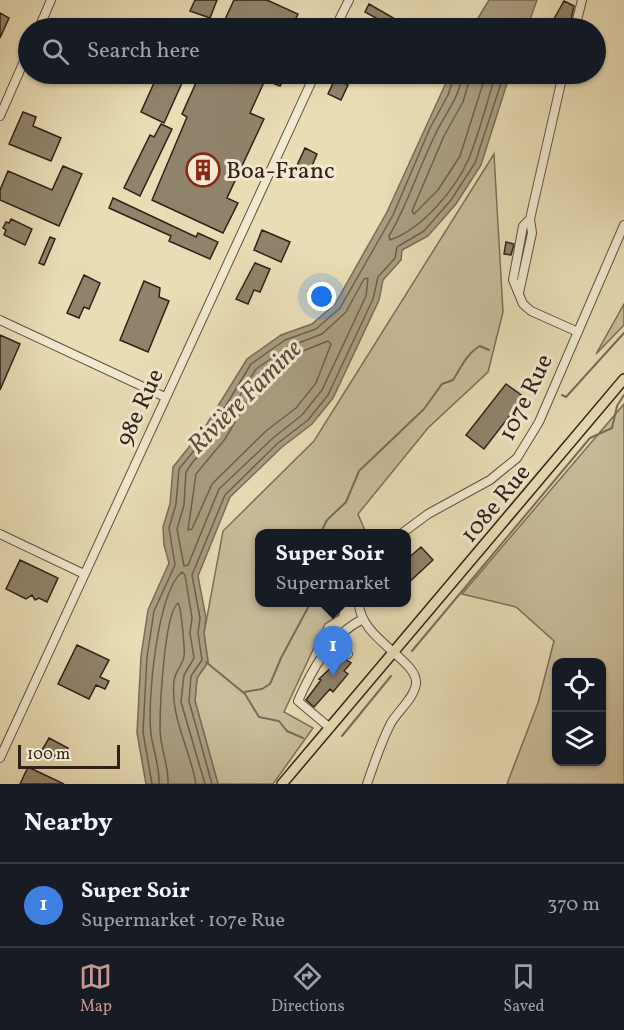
<!DOCTYPE html>
<meta charset="utf-8">
<style>
:root{--surface:#171b24;--page:#20242c;--text:#f1f3f6;--muted:#9ea1a6;--line:#363941;--accent:#c59692}
body{margin:0;font-family:Vollkorn,serif;background:var(--page);color:var(--text)}
.controls{position:absolute;right:18px;bottom:18px;display:grid;overflow:hidden;border-radius:12px;box-shadow:0 2px 4px #0004}
.controls button{width:54px;height:54px;display:grid;place-items:center;padding:0;border:0;border-bottom:2px solid var(--line);background:var(--surface);color:var(--text);font:30px sans-serif}
.scale{position:absolute;left:18px;bottom:15px;width:102px;box-sizing:border-box;padding-left:6px;border:3px solid #2f211a;border-top:0;font-size:16px;line-height:21px;white-space:nowrap;color:#2f211a;-webkit-text-stroke:4px #f1e9d0;paint-order:stroke}
.you{position:absolute;left:322px;top:297px;width:21px;height:21px;margin:-15px;border:4px solid #fff;border-radius:50%;background:#1a73e8;box-shadow:0 0 0 9px #1a73e833}
.badge{display:grid;place-items:center;width:39px;height:39px;border-radius:50%;background:var(--accent);color:#fff;font-size:20px;font-weight:700}
.pin{position:absolute;translate:-50% -50px;filter:drop-shadow(0 2px 3px #0008)}
.pin::after{content:'';position:absolute;top:32px;width:21px;height:18px;background:inherit;clip-path:polygon(0 0,100% 0,50% 100%)}
.popup{position:absolute;left:255px;top:529px;width:156px;height:78px;box-sizing:border-box;display:grid;place-content:center;border-radius:12px;background:var(--surface);filter:drop-shadow(0 2px 4px #0005);font-size:20px;white-space:nowrap;color:var(--muted)}
.popup b{font-size:22px;color:var(--text)}
.popup::after{content:'';position:absolute;left:50%;top:100%;margin-left:-12px;border:12px solid transparent;border-top-color:var(--surface)}
.list{margin:0;padding:0;list-style:none}
h2{display:flex;justify-content:space-between;align-items:center;height:78px;margin:0;padding:0 24px;font-size:26px}
h2 small{font-size:20px;font-weight:400;color:var(--muted)}
.list li{display:grid;grid-template-columns:39px 1fr auto;gap:18px;align-items:center;box-sizing:border-box;height:84px;padding:0 24px;border-top:2px solid var(--line)}
.list b{display:block;font-size:22px;white-space:nowrap}
.list p{margin:0;font-size:20px;white-space:nowrap;color:var(--muted)}
.list em{font-size:20px;font-style:normal;color:var(--muted)}
.icon{flex:none;width:33px;height:33px;fill:none;stroke:currentColor;stroke-width:2;stroke-linecap:round;stroke-linejoin:round}
.map{position:relative;flex:none;width:624px;height:784px;overflow:hidden}
.search{position:absolute;background:var(--surface);box-shadow:0 2px 4px #0004;left:18px;right:18px;top:18px;height:66px;display:flex;align-items:center;gap:15px;box-sizing:border-box;padding:0 21px;border-radius:33px;color:var(--muted);font-size:22px}
.sheet{height:162px;background:var(--surface)}
nav{display:flex;justify-content:space-around;align-items:center;box-sizing:border-box;height:84px;border-top:2px solid var(--line);background:var(--surface);font-size:16px;color:var(--muted)}
nav a{display:grid;justify-items:center;gap:3px}
nav .on{color:var(--accent)}
.map>svg:first-child{display:block}
</style>
<div class="map">
<svg width="624" height="784" viewBox="0 0 624 784">
<rect width="100%" height="100%" fill="#e9ddb6"/>
<filter id="stains"><feTurbulence type="fractalNoise" baseFrequency=".00333" numOctaves="4"/><feColorMatrix values="0 0 0 0 .2 0 0 0 0 .09 0 0 0 0 .02 0 0 0 .5 -.17"/></filter>
<radialGradient id="worn" r=".72"><stop offset=".6" stop-color="#630" stop-opacity="0"/><stop offset="1" stop-color="#630" stop-opacity=".3"/></radialGradient>
<path fill="#c9bd9b" stroke="#7c6f5a" stroke-width="1.5" fill-rule="evenodd" d="M494,154l9,158 -15,60 -60,56 -70,86 8,19 -106,1v68l81,1 -2,12 -14,9 -41,88 29,16 -40,56h-55l-23,-83 2,-23 11,-16 -4,-29 19,-102 91,-90z
M624,304v21l-28,29z
M624,404v380h-117l31,-81 16,-62 -38,-34 -54,-13zM602,662v100h-46v-100z"/>
<path fill="#aa9d81" stroke="#796b58" stroke-width="1.5" d="M489,0h48l-10,28h-55z
M450,74h60l-29,91 -25,39 -28,32 -26,14 -1,10 -18,20 -4,20 -46,98 -21,26 -30,23 -52,50 -32,79 8,42 -2,15 4,29 -11,16 -2,23 23,83h-72l-9,-51 4,-77 7,-46 21,-47 -5,-18 -1,-18 7,-23 3,-37 32,-40 42,-68 34,-24 31,-11 23,-20 52,-92z"/>
<g fill="none" stroke-linecap="round" stroke-linejoin="round">
<path stroke="#6c5f4e" stroke-width="1.5" d="M462,74c-1,21 -17,40 -26,59 -17,34 -28,71 -47,103l1,4c32,-11 66,-51 79,-82 11,-27 18,-57 27,-84
M471,74l-8,28 -19,34 -32,75 2,3 24,-24 22,-34 26,-82
M368,278l-2,18 -44,94 -20,25 -29,23 -54,51 -31,76 -4,1 -7,-37 7,-24 2,-33 6,-9 25,-29 39,-65 32,-22 34,-13 24,-22 18,-33z
M328,341l3,3 -15,39 -20,25 -30,23 -54,53 -20,45 -4,1 8,-56 29,-35 37,-63 31,-21z
M152,784l-9,-52 4,-75 7,-46 21,-46 -6,-37 7,-24 3,-35 32,-39 40,-66 34,-24 31,-11 24,-21 53,-93 37,-87 18,-33 7,-21
M159,784c1,-17 -6,-34 -8,-50 -4,-33 6,-141 31,-162l3,3 7,43 -2,15 4,25 -10,17 -3,27 24,82
M168,784c1,-19 -8,-36 -8,-55 0,-22 4,-115 18,-126 3,3 7,46 6,53 -1,9 -9,15 -10,25 -4,37 16,67 22,103
M212,784l-23,-83 2,-25 11,-16 -4,-27 2,-15 -8,-43 33,-80 53,-52 30,-23 20,-25 45,-96 5,-22 17,-19 2,-11 27,-16 27,-31 24,-37 29,-89"/>
<path stroke="#796b58" stroke-width="2" d="M562,395l4,2 58,-64
M320,534l7,-14 19,-18 13,-31 65,-62 18,-25 11,-4c8,-12 13,-26 27,-34l9,4
M412,651l178,-213 22,-10 5,-22 7,-11
M206,662l39,32 14,23 20,4 8,10 16,7
M244,692l18,-3 8,-5 11,-26 30,-56
M342,736l49,-60"/>
</g>
<path fill="#90836b" stroke="#2f211a" stroke-width="1.5" d="M195,0h22l-7,18 -20,-7z
M234,0h33l31,14 -7,14h-70z
M564,1l10,5 -4,18 -3,4h-12l-5,-2z
M369,4l31,18 1,-3 11,5 -2,4h-16l-29,-16z
M0,13l9,5 -9,20z
M182,21l17,7h-20z
M158,74h28l-22,49 -23,-11z
M200,74h86l-6,12 -15,-6 -15,33 14,6 -37,79 11,5 -15,30 -71,-33 35,-83 -5,-3z
M335,79l13,6 -7,15 -13,-6z
M23,112l13,5 -3,9 28,12 -10,23 -42,-17z
M161,124l11,5 -32,67 -16,-8 26,-53 4,2z
M305,148l12,6 -11,26 -13,-6z
M63,166l19,8 -23,52 -59,-26v-10l8,-19 44,19z
M113,198l83,39 2,-4 20,9 -8,17 -41,-18 2,-5 -62,-28z
M11,219l21,10 -7,16 -21,-10 2,-5 -3,-2 3,-6 3,1z
M262,230l28,12 -9,20 -27,-12z
M50,237l5,2 -11,26 -5,-2z
M506,242l8,2 -3,11 -7,-1z
M255,263l15,6 -10,23 -6,-2 -6,14 -12,-5z
M84,275l16,8 -11,26 -5,-2 -5,11 -12,-5z
M144,281l16,7 -1,9 10,4 -21,51 -28,-12z
M0,335l20,9 -20,46z
M506,384l18,13 -40,52 -18,-14z
M421,547l12,13 -27,25v-25z
M20,560l38,18 -11,24 -8,-4 -4,2 -3,-5 -6,4 -20,-10z
M77,645l32,15 -9,17 9,4 -4,8 -9,-4 -7,14 -31,-15z
M342,657l9,6 -7,8 4,3 -15,18 -3,-3 -16,18 -8,-7 15,-20 -2,-1z
M49,738l19,10 -6,12 -20,-10z
M28,767l36,17h-44z"/>
<g fill="none" stroke-linecap="round" stroke-linejoin="round">
<defs>
<path id="minor" d="M39,28l12,-28
M335,28l14,-28
M575,28l7,-28
M0,116l28,-64
M530,219l-7,7 -10,54 10,24 8,7 47,21
M519,293l13,-60 -2,-14 33,-145
M0,320l165,77
M0,534l84,40
M401,534l27,-20 62,-34 27,-22 22,-36 85,-197
M359,602c-1,36 60,58 57,82 -2,14 -18,27 -25,39 -10,19 -17,41 -24,61
M334,642l14,12
M330,728l-32,-27c14,-32 33,-66 65,-82
M0,758l315,-684"/>
<path id="major" d="M282,784l342,-405"/>
</defs>
<use href="#minor" stroke="#5e5041" stroke-width="10"/>
<use href="#major" stroke="#2f211a" stroke-width="12"/>
<use href="#minor" stroke="#f1e9d0" stroke-width="8"/>
<use href="#major" stroke="#e9ddb6" stroke-width="9"/>
</g>
<defs>
<symbol id="building-ring" viewBox="-11 -11 22 22"><circle r="9.5" fill="#f1e9d0" stroke="#8f2418" stroke-width="1.5"/><path d="M-4-6H4V6H1V3H-1V6H-4ZM-2.5-4.3h1.7v1.8h-1.7ZM.8-4.3h1.7v1.8H.8ZM-2.5-1h1.7V.8h-1.7ZM.8-1h1.7V.8H.8Z" fill="#8f2418"/></symbol>
</defs>
<g fill-rule="evenodd">
<use href="#building-ring" x="184" y="151" width="38" height="38"/>
</g>
<g text-anchor="middle" stroke-width="6" stroke-linejoin="round" paint-order="stroke">
<g font-size="24" fill="#2f211a" stroke="#f1e9d0" text-anchor="start">
<text x="226" y="178">Boa-Franc</text>
</g>
<g font-size="24" fill="#2f211a" stroke="#f1e9d0">
<text transform="translate(525 397) rotate(-64)" y="8">107e Rue</text>
<text transform="translate(139 407) rotate(-65)" y="8">98e Rue</text>
<text transform="translate(495 503) rotate(-50)" y="8">108e Rue</text>
</g>
<g font-size="26" font-style="italic" fill="#5a4c3e" stroke="#f1e9d0">
<text transform="translate(244 396) rotate(-45)" y="9">Rivière Famine</text>
</g>
</g>
<rect width="100%" height="100%" filter="url(#stains)"/>
<rect width="100%" height="100%" fill="url(#worn)"/>
</svg>
<div class="controls">
<button><svg class="icon" aria-label="locate" viewBox="0 0 24 24"><circle cx="12" cy="12" r="6"/><path d="M12 2v4M12 18v4M2 12h4M18 12h4"/></svg></button>
<button><svg class="icon" aria-label="layers" viewBox="0 0 24 24"><path d="M12 4l9 5-9 5-9-5zM3 14l9 5 9-5"/></svg></button>
</div>
<div class="scale">100 m</div>
<div class="you"></div>
<div class="pin badge" style="left:333px;top:676px;background:#3f7fe0">1</div>
<div class="popup"><b>Super Soir</b>Supermarket</div>
<div class="search"><svg class="icon" aria-label="search" viewBox="0 0 24 24"><circle cx="10" cy="10" r="6"/><path d="M15 15l6 6"/></svg>Search here</div>
</div>
<section class="sheet">
<h2>Nearby<small></small></h2>
<ul class="list">
<li><span class="badge" style="background:#3f7fe0">1</span><div><b>Super Soir</b><p>Supermarket · 107e Rue</p></div><em>370 m</em></li>
</ul>
</section>
<nav>
<a class="on"><svg class="icon" aria-label="map" viewBox="0 0 24 24"><path d="M3 6l6-2 6 2 6-2v14l-6 2-6-2-6 2zM9 4v14M15 6v14"/></svg>Map</a>
<a><svg class="icon" aria-label="directions" viewBox="0 0 24 24"><path d="M12 3l9 9-9 9-9-9zM9 14v-3h6M13 9l2 2-2 2"/></svg>Directions</a>
<a><svg class="icon" aria-label="saved" viewBox="0 0 24 24"><path d="M7 4h10v16l-5-4-5 4z"/></svg>Saved</a>
</nav>
